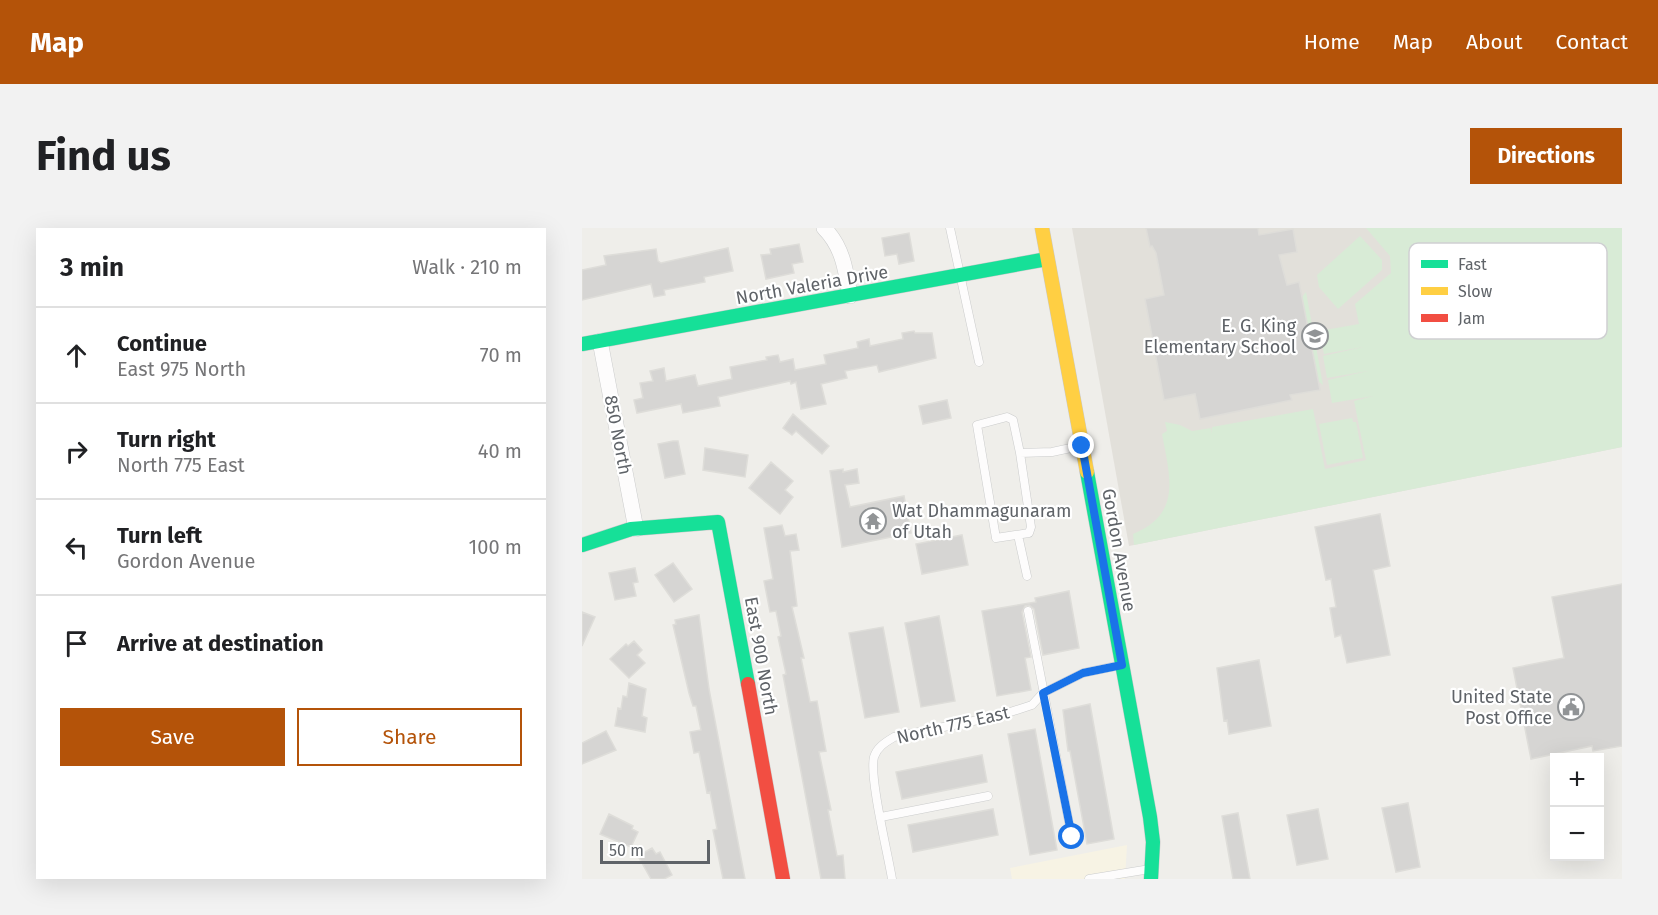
<!DOCTYPE html>
<meta charset="utf-8">
<style>
:root{--surface:#fff;--page:#f2f2f2;--text:#202124;--muted:#757577;--line:#e0e0e0;--accent:#b45309}
body{margin:0;font-family:"Fira Sans",sans-serif;background:var(--page);color:var(--text)}
.controls{position:absolute;right:18px;bottom:18px;display:grid;overflow:hidden;border-radius:0px;box-shadow:0 6px 24px #0002}
.controls button{width:54px;height:54px;display:grid;place-items:center;padding:0;border:0;border-bottom:2px solid var(--line);background:var(--surface);color:var(--text);font:30px sans-serif}
.scale{position:absolute;left:18px;bottom:15px;width:110px;box-sizing:border-box;padding-left:6px;border:3px solid #5f6368;border-top:0;font-size:16px;line-height:21px;white-space:nowrap;color:#5f6368;-webkit-text-stroke:4px #fff;paint-order:stroke}
.stop{position:absolute;width:18px;height:18px;margin:-14px;border:4px solid #1a73e8;border-radius:50%;background:#fff}
.stop.end{background:#1a73e8;border-color:#fff;box-shadow:0 2px 6px #0008}
.list{margin:0;padding:0;list-style:none}
h2{display:flex;justify-content:space-between;align-items:center;height:78px;margin:0;padding:0 24px;font-size:26px}
h2 small{font-size:20px;font-weight:400;color:var(--muted)}
.list li{display:grid;grid-template-columns:39px 1fr auto;gap:18px;align-items:center;box-sizing:border-box;height:96px;padding:0 24px;border-top:2px solid var(--line)}
.list b{display:block;font-size:22px;white-space:nowrap}
.list p{margin:0;font-size:20px;white-space:nowrap;color:var(--muted)}
.list em{font-size:20px;font-style:normal;color:var(--muted)}
.actions{display:flex;gap:12px;padding:18px 24px}
.actions a{flex:1;padding:14px 0;border:2px solid var(--accent);border-radius:0px;text-align:center;font-size:21px;color:var(--accent)}
.actions .main{background:var(--accent);color:#fff}
.icon{flex:none;width:33px;height:33px;fill:none;stroke:currentColor;stroke-width:2;stroke-linecap:round;stroke-linejoin:round}
.map{position:relative;flex:none;width:1040px;height:651px;overflow:hidden;border-radius:0px}
header{display:flex;align-items:center;gap:36px;box-sizing:border-box;height:84px;padding:0 30px;background:var(--accent);color:#fff}
header strong{font-size:28px}
nav{display:flex;gap:33px;margin-inline-start:auto;font-size:21px}
.intro{display:flex;align-items:center;justify-content:space-between;box-sizing:border-box;height:144px;padding:0 36px}
h1{margin:0;font-size:42px}
.button{padding:15px 27px;border-radius:0px;background:var(--accent);color:#fff;font-size:21px;font-weight:700}
main{display:flex;gap:36px;padding:0 36px}
aside{flex:1;background:var(--surface);border-radius:0px;box-shadow:0 6px 24px #0002}
.map>svg:first-child{display:block}
</style>
<header>
<strong>Map</strong>
<nav><a>Home</a><a>Map</a><a>About</a><a>Contact</a></nav>
</header>
<div class="intro"><h1>Find us</h1><a class="button">Directions</a></div>
<main>
<aside>
<h2>3 min<small>Walk · 210 m</small></h2>
<ul class="list">
<li><svg class="icon" aria-label="ahead" viewBox="0 0 24 24"><path d="M12 20V5M6 11l6-6 6 6"/></svg><div><b>Continue</b><p>East 975 North</p></div><em>70 m</em></li>
<li><svg class="icon" aria-label="right" viewBox="0 0 24 24"><path d="M7 20v-9h11M14 6l5 5-5 5"/></svg><div><b>Turn right</b><p>North 775 East</p></div><em>40 m</em></li>
<li><svg class="icon" aria-label="left" viewBox="0 0 24 24"><path d="M17 20v-9H6M10 6l-5 5 5 5"/></svg><div><b>Turn left</b><p>Gordon Avenue</p></div><em>100 m</em></li>
<li><svg class="icon" aria-label="arrive" viewBox="0 0 24 24"><path d="M6 21V4h12l-3 4 3 4H6"/></svg><div><b>Arrive at destination</b></div></li>
</ul>
<div class="actions"><a class="main">Save</a><a>Share</a></div>
</aside>
<div class="map">
<svg width="1040" height="651" viewBox="0 0 1040 651">
<rect width="100%" height="100%" fill="#efeeea"/>
<path fill="#f7f3e4" d="M545,617l-2,34h-113l-2,-11z"/>
<path fill="#e2e0da" d="M490,0h385l165,215v4l-493,99z"/>
<path fill="#d8ebd6" d="M784,0h256v219l-488,98 -1,-11c49,-20 37,-57 29,-100l5,-3 -2,-9 15,3 12,6 19,-3 1,6v-7l101,-18 12,60 41,-9 -12,-59 19,-5 -41,7 -4,-23 40,-9 -41,7 -4,-22 40,-9 -39,7 -5,-23 40,-7 -4,-20 36,-31 -1,-17z
M778,8l22,24v10l-44,39 -19,-22 -2,-12z
M724,64l17,93 -5,-4 -16,-84z
M770,190l1,4h3l7,36 -36,7 -8,-41z"/>
<path fill="#d6d5d3" stroke="#deddd9" stroke-width="1.5" d="M564,0h112l1,7 34,-6 4,23 -18,3 8,30 12,-3 21,108 -30,5 2,5 -92,19 -5,-25 -31,6 -19,-101 19,-4 -8,-42 -4,-7 -2,1z
M327,5l5,28 -15,3 -2,-10 -12,2 -3,-18z
M217,16l4,18 -11,2 2,9 -28,6 -5,-24 10,-1 -1,-5z
M146,20l5,23 -29,6 1,5 -41,8 1,5 -11,2 -3,-13 -69,16v-30l24,-5 -2,-9 52,-7 2,12 3,2z
M332,103l1,2h17l4,25 -57,14 -2,-7 -32,6 2,7 -26,6 5,20 -25,5 -5,-27 -5,2 -1,-3 -72,16 2,9 -37,7 -2,-9 -44,9 -3,-13 9,-2 -3,-15 13,-2 -3,-10 14,-3 2,13 29,-6 3,11 34,-7 -2,-12 37,-7 -1,-3 12,-2 2,7 13,-3 2,11 31,-6 -2,-9 34,-7 -1,-6 12,-3 1,7 33,-7 -1,-6z
M365,172l4,18 -28,6 -4,-18z
M211,186l36,32 -7,8 -26,-23 -4,4 -9,-7z
M91,213h5l7,33 -20,4 -7,-34z
M123,220l43,7 -3,22 -42,-7z
M189,234l22,19 -8,9 8,7 -13,17 -31,-26z
M261,241v3l14,-3 2,14 -14,2 5,22 54,-11 7,37 -69,14 -12,-76z
M798,286l10,52 -17,4 17,85 -43,8 -6,-28 -6,2 -5,-29 6,-1 -5,-28 -5,1 -11,-53z
M200,297l3,11 11,-2 3,16 -9,1 7,55 -5,1 12,51h-3l9,44 7,-1 9,50 -7,1 12,58h-3l9,46 6,-1 2,24h-24l-38,-204 3,-1 -8,-37 3,-1 -5,-25 -6,1 -6,-31 9,-2 -9,-51z
M380,307l6,30 -46,9 -6,-30z
M91,335l19,26 -18,13 -19,-27z
M53,340l3,14 -5,1 3,13 -21,4 -6,-27z
M1040,356v162l-29,5 -1,-5 -61,13 -18,-91 51,-10 -12,-61z
M487,363l10,57 -36,7 -9,-46 -5,-4 -4,1 -3,6 9,45 -6,1 6,32 -34,6 -15,-85 54,-9 -1,-4z
M0,384l13,5 -13,29z
M117,387l10,74 36,190h-22l-10,-49 4,-1 -7,-37 -3,1 -8,-41 -5,1 -4,-21 11,-2 -5,-24h-3l-4,-13 -16,-68 3,-1 -1,-4z
M357,388l16,85 -34,6 -16,-84z
M301,399l16,85 -34,6 -16,-85z
M52,413l8,9 -5,5 8,8 -16,15 -19,-19 16,-15 2,2z
M677,432l12,66 -42,8 -2,-14 -3,1 -7,-53z
M47,455l17,6 -4,27 5,2 -2,14 -30,-6 3,-18 3,1 2,-13 4,1z
M508,476l24,135 -27,5 -17,-93h-2l-5,-41z
M453,501l22,121 -27,5 -22,-121z
M24,503l10,19 -34,14v-21z
M400,527l5,27 -85,17 -6,-27z
M826,575l12,64 -24,5 -14,-64z
M411,581l5,26 -85,17 -5,-27z
M736,581l10,50 -31,6 -10,-50z
M656,585l12,66h-17l-11,-63z
M27,586l24,12 -1,3 6,3 -7,15 -31,-13z
M70,620l4,6 4,-2 12,23 -8,4h-13l-13,-23z"/>
<g fill="none" stroke-linecap="round" stroke-linejoin="round">
<defs>
<path id="lane" d="M368,0l29,134
M438,225l11,74 -2,6 -33,5 -19,-113 30,-8 6,3 7,33 32,-1 28,-6
M436,307l9,41
M446,383l44,227
M299,589l107,-21
M310,651c-4,-25 -23,-102 -18,-122 3,-10 12,-15 20,-20l104,-21 34,-11 11,-12 40,-20 38,-8
M507,651l61,-10"/>
<path id="street" d="M242,0c19,19 22,43 26,68
M18,113l36,188"/>
<path id="fast" d="M0,116l465,-85
M505,244l63,345 3,25 -2,37
M0,317l49,-16 87,-7 30,162"/>
<path id="slow" d="M460,0l45,244"/>
<path id="jam" d="M166,456l35,195"/>
</defs>
<use href="#lane" stroke="#cbcccc" stroke-width="9"/>
<use href="#street" stroke="#cbcccc" stroke-width="16"/>
<use href="#fast" stroke="#cacacb" stroke-width="15"/>
<use href="#slow" stroke="#cacacb" stroke-width="15"/>
<use href="#jam" stroke="#cacacb" stroke-width="15"/>
<use href="#lane" stroke="#fdfcfc" stroke-width="8"/>
<use href="#street" stroke="#fdfcfc" stroke-width="15"/>
<use href="#fast" stroke="#16e098" stroke-width="14"/>
<use href="#slow" stroke="#ffcf43" stroke-width="14"/>
<use href="#jam" stroke="#f24e42" stroke-width="14"/>
</g>
<g fill="none" stroke-linecap="round" stroke-linejoin="round">
<path stroke="#1a73e8" stroke-width="8" d="M490,609l-29,-144 40,-20 39,-8 -40,-219"/>
</g>
<defs>
<symbol id="school-ring" viewBox="-11 -11 22 22"><circle r="9.5" fill="#fff" stroke="#919496" stroke-width="1.5"/><path d="M0-5L7-2L0 1L-7-2ZM-4 1L0 2.5L4 1V4Q0 6-4 4Z" fill="#919496"/></symbol>
<symbol id="temple-ring" viewBox="-11 -11 22 22"><circle r="9.5" fill="#fff" stroke="#919496" stroke-width="1.5"/><path d="M0-6L5-2H3V0L6.5 2.5H4V6H1.5V3h-3V6H-4V2.5H-6.5L-3 0V-2H-5Z" fill="#919496"/></symbol>
<symbol id="civic-ring" viewBox="-11 -11 22 22"><circle r="9.5" fill="#fff" stroke="#919496" stroke-width="1.5"/><path d="M-.6-6.5H3V-4.5H.6V-3L4-1V1h2V6H-6V1h2V-1L-.6-3ZM-1.2 2.5V6h2.4V2.5Z" fill="#919496"/></symbol>
</defs>
<g fill-rule="evenodd">
<use href="#school-ring" x="718" y="93" width="30" height="30"/>
<use href="#temple-ring" x="276" y="278" width="30" height="30"/>
<use href="#civic-ring" x="974" y="464" width="30" height="30"/>
</g>
<g text-anchor="middle" stroke-width="4.5" stroke-linejoin="round" paint-order="stroke">
<g font-size="18" fill="#5f6368" stroke="#fff">
<text transform="translate(230 57) rotate(-10)" y="6">North Valeria Drive</text>
<text transform="translate(36 207) rotate(79)" y="6">850 North</text>
<text transform="translate(537 322) rotate(80)" y="6">Gordon Avenue</text>
<text transform="translate(179 428) rotate(80)" y="6">East 900 North</text>
<text transform="translate(371 497) rotate(-13)" y="6">North 775 East</text>
</g>
<g font-size="18" fill="#5f6368" stroke="#fff" text-anchor="end">
<text x="714" y="104">E. G. King<tspan x="714" dy="21">Elementary School</tspan></text>
<text x="310" y="289" text-anchor="start">Wat Dhammagunaram<tspan x="310" dy="21">of Utah</tspan></text>
<text x="970" y="475">United State<tspan x="970" dy="21">Post Office</tspan></text>
</g>
</g>
<rect x="827" y="15" width="198" height="96" rx="9" fill="#fff" stroke="#cfd0d2" stroke-width="1.5"/>
<rect x="839" y="32" width="27" height="8" fill="#16e098"/>
<rect x="839" y="59" width="27" height="8" fill="#ffcf43"/>
<rect x="839" y="86" width="27" height="8" fill="#f24e42"/>
<g font-size="16" fill="#5f6368">
<text x="876" y="42">Fast</text>
<text x="876" y="69">Slow</text>
<text x="876" y="96">Jam</text>
</g>
</svg>
<div class="controls">
<button>+</button>
<button>−</button>
</div>
<div class="scale">50 m</div>
<div class="stop" style="left:490px;top:609px"></div>
<div class="stop end" style="left:500px;top:218px"></div>
</div>
</main>
